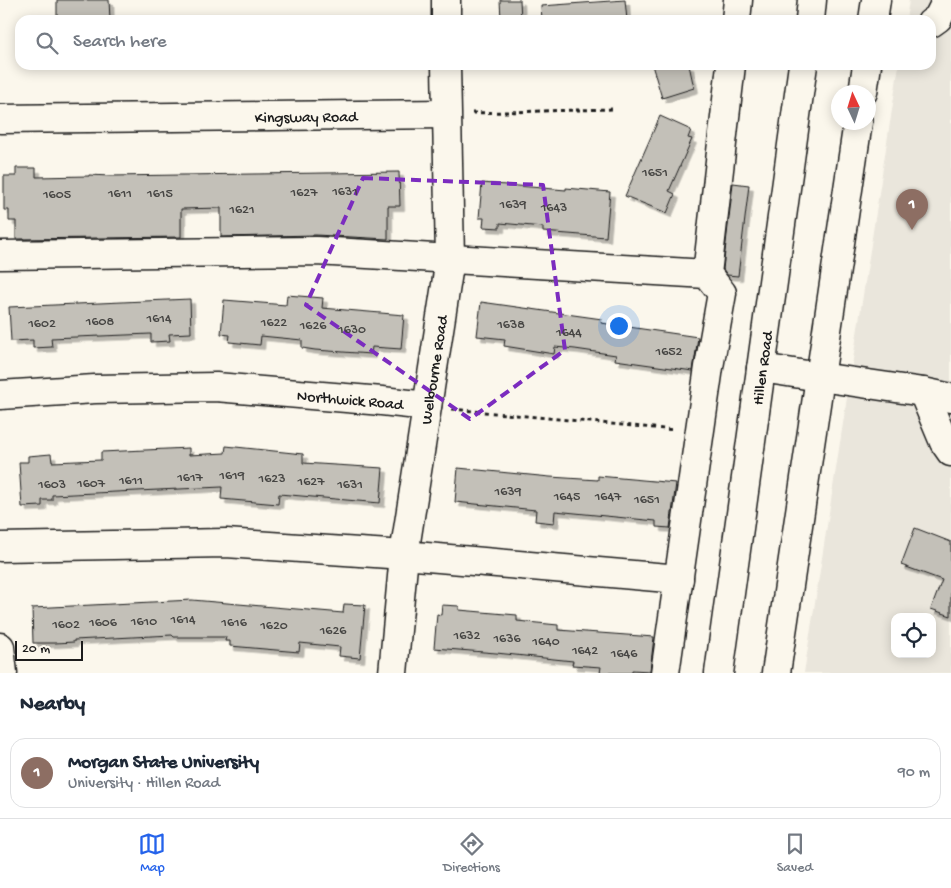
<!DOCTYPE html>
<meta charset="utf-8">
<style>
:root{--surface:#fff;--page:#f2f2f3;--text:#1f2937;--muted:#747a83;--line:#e0e1e3;--accent:#2563eb}
body{margin:0;font-family:"Gochi Hand",sans-serif;background:var(--page);color:var(--text)}
.controls{position:absolute;right:15px;bottom:15px;display:grid;overflow:hidden;border-radius:10px;box-shadow:0 2px 12px #0003}
.controls button{width:45px;height:45px;display:grid;place-items:center;padding:0;border:0;border-bottom:1px solid var(--line);background:var(--surface);color:var(--text);font:25px sans-serif}
.compass{position:absolute;left:831px;top:85px;width:45px;height:45px;border-radius:50%;background:var(--surface);box-shadow:0 2px 12px #0003;rotate:356deg}
.scale{position:absolute;left:15px;bottom:12px;width:68px;box-sizing:border-box;padding-left:5px;border:2px solid #1c1c1c;border-top:0;font-size:14px;line-height:18px;white-space:nowrap;color:#1c1c1c;-webkit-text-stroke:4px #fbf7ec;paint-order:stroke}
.you{position:absolute;left:618px;top:325px;width:18px;height:18px;margin:-12px;border:4px solid #fff;border-radius:50%;background:#1a73e8;box-shadow:0 0 0 8px #1a73e833}
.badge{display:grid;place-items:center;width:32px;height:32px;border-radius:50%;background:var(--accent);color:#fff;font-size:16px;font-weight:700}
.pin{position:absolute;translate:-50% -41px;filter:drop-shadow(0 1px 2px #0008)}
.pin::after{content:'';position:absolute;top:26px;width:18px;height:15px;background:inherit;clip-path:polygon(0 0,100% 0,50% 100%)}
.list{margin:0;padding:0;list-style:none}
h2{display:flex;justify-content:space-between;align-items:center;height:65px;margin:0;padding:0 20px;font-size:21px}
h2 small{font-size:16px;font-weight:400;color:var(--muted)}
.list li{display:grid;grid-template-columns:32px 1fr auto;gap:15px;align-items:center;box-sizing:border-box;height:70px;margin:0 10px 10px;padding:0 10px;border:1px solid var(--line);border-radius:15px}
.list b{display:block;font-size:19px;white-space:nowrap}
.list p{margin:0;font-size:16px;white-space:nowrap;color:var(--muted)}
.list em{font-size:16px;font-style:normal;color:var(--muted)}
.icon{flex:none;width:28px;height:28px;fill:none;stroke:currentColor;stroke-width:2;stroke-linecap:round;stroke-linejoin:round}
.map{position:relative;flex:none;width:951px;height:673px;overflow:hidden}
.search{position:absolute;background:var(--surface);box-shadow:0 2px 12px #0003;left:15px;right:15px;top:15px;height:55px;display:flex;align-items:center;gap:12px;box-sizing:border-box;padding:0 18px;border-radius:15px;color:var(--muted);font-size:19px}
.sheet{height:145px;background:var(--surface)}
nav{display:flex;justify-content:space-around;align-items:center;box-sizing:border-box;height:70px;border-top:1px solid var(--line);background:var(--surface);font-size:14px;color:var(--muted)}
nav a{display:grid;justify-items:center;gap:2px}
nav .on{color:var(--accent)}
.map>svg:first-child{display:block}
</style>
<div class="map">
<svg width="951" height="673" viewBox="0 0 951 673">
<defs>
<filter id="shadow"><feDropShadow dx="4.5" dy="4.5" stdDeviation="0" flood-color="#0004"/></filter>
</defs>
<rect width="100%" height="100%" fill="#fbf7ec"/>
<filter id="ink" filterUnits="userSpaceOnUse"><feTurbulence type="fractalNoise" baseFrequency=".02" numOctaves="2"/><feDisplacementMap in="SourceGraphic" scale="10" xChannelSelector="R" yChannelSelector="G"/><feConvolveMatrix kernelMatrix="1 2 1 2 8 2 1 2 1" color-interpolation-filters="sRGB"/></filter>
<g filter="url(#ink)">
<path fill="#eae6dc" fill-rule="evenodd" d="M909,0h42v673h-147l95,-608h32v-45h-25zM895,617h37v37h-37z"/>
<path fill="#c3c0b8" stroke="#1c1c1c" filter="url(#shadow)" d="M57,0h52l1,20h-53z
M500,0h20l1,20h-20z
M625,0l2,20h-85l-1,-14z
M652,65h37l5,23 -32,10z
M660,116l31,14 -3,8 4,1 -23,52 6,3 -8,19 -42,-17z
M16,168h20v9l53,-1v-1l21,1 289,-4 1,34h-12v33l-72,-4 -95,2v-29l-40,1v28l-165,2v-18h-7v-11h-5v-34h12z
M482,183l84,7v-2l44,4 -4,45 -63,-5v-5l-43,-4v5l-17,-1 1,-9h-5z
M733,183l16,2 -11,91 -11,-1 -4,-6z
M287,295l36,3 -1,10 82,7 -3,34 -29,-2 -1,7 -56,-4 -13,-2v-8l-41,-4 -1,9 -31,-3 1,-7 -9,-1 3,-34 62,5z
M190,299l1,34 -22,1 1,7 -19,1v-8l-100,4 1,9 -19,1v-8l-22,1 -2,-34z
M481,302l121,17 -1,4 97,14 -5,34 -78,-11 1,-5 -41,-6 -20,-2 -1,7 -50,-8 1,-7 -28,-3z
M226,446l77,8v9l80,5 -3,35 -101,-9 -1,10 -57,-5 1,-12 -170,8v5h-10v6l-20,1 -3,-45h9v-6l23,-2 1,8 49,-2v-8l88,-4v7l36,-2z
M458,468l92,9 48,3v-4l78,7 -6,45 -14,-1v-6l-101,-10 -1,12 -19,-2 1,-11 -81,-8z
M915,528l36,14v74l-20,-7 11,-29 -41,-15z
M192,600l151,13 1,-9 21,1 -5,53 -21,-2 1,-9 -40,-4 -1,9 -69,-6v-5h-5l1,-4h-52l-2,-2 -98,5v2l-19,1h-22l-1,-35z
M442,605l17,1v4l58,5v6l41,4v5l96,7 -4,34 -18,-1v3h-32l1,-6 -29,-2 1,-4 -77,-8 -62,-5 3,-34 4,1z"/>
<g fill="none" stroke-linecap="round" stroke-linejoin="round">
<defs>
<g id="minor">
<path d="M446,0v20"/>
<path d="M736,20l2,-20"/>
<path d="M931,23l7,-5 9,-18"/>
<path id="s1" d="M0,119l446,-5"/>
<path d="M0,255l316,-4 391,23"/>
<path d="M820,377l103,15 28,6"/>
<path d="M923,392l21,50 7,10"/>
<path id="s2" d="M0,395l95,-6 121,-2 166,14 45,5"/>
<path d="M0,547l226,-4 178,12 275,24"/>
<path d="M0,647l3,26"/>
<path id="s3" d="M393,673l11,-118 46,-296 -4,-194"/>
<path d="M665,673l44,-306 13,-74 -15,-19 24,-209"/>
</g>
<g id="major">
<path d="M810,20l2,-20"/>
<path d="M873,20l3,-20"/>
<path d="M863,92l4,-27"/>
<path d="M761,368l59,9"/>
<path id="s4" d="M719,673l84,-608"/>
<path d="M776,673l82,-551"/>
</g>
</defs>
<use href="#minor" stroke="#1c1c1c" stroke-width="31"/>
<use href="#major" stroke="#1c1c1c" stroke-width="31"/>
<path stroke="#1c1c1c" stroke-width="3" stroke-dasharray="4 4" stroke-linecap="butt" d="M472,113l141,-4
M452,409l223,21"/>
<use href="#minor" stroke="#fbf7ec" stroke-width="28"/>
<use href="#major" stroke="#fbf7ec" stroke-width="28"/>
</g>
</g>
<path fill="none" stroke="#7b2cbf" stroke-width="4" stroke-dasharray="10 6" stroke-linejoin="round" d="M363,178l180,7 22,165 -95,69 -164,-114z"/>
<g text-anchor="middle" stroke-width="5" stroke-linejoin="round" paint-order="stroke">
<g font-size="14" fill="#464543">
<text x="655" y="176">1651</text>
<text x="345" y="195">1631</text>
<text x="304" y="196">1627</text>
<text x="120" y="197">1611</text>
<text x="160" y="197">1615</text>
<text x="57" y="198">1605</text>
<text x="513" y="208">1639</text>
<text x="554" y="211">1643</text>
<text x="242" y="213">1621</text>
<text x="159" y="322">1614</text>
<text x="100" y="325">1608</text>
<text x="274" y="326">1622</text>
<text x="42" y="327">1602</text>
<text x="511" y="328">1638</text>
<text x="313" y="329">1626</text>
<text x="352" y="333">1630</text>
<text x="569" y="336">1644</text>
<text x="669" y="355">1652</text>
<text x="232" y="479">1619</text>
<text x="190" y="481">1617</text>
<text x="272" y="482">1623</text>
<text x="131" y="484">1611</text>
<text x="311" y="485">1627</text>
<text x="91" y="487">1607</text>
<text x="52" y="488">1603</text>
<text x="350" y="488">1631</text>
<text x="508" y="495">1639</text>
<text x="567" y="500">1645</text>
<text x="608" y="500">1647</text>
<text x="647" y="503">1651</text>
<text x="183" y="623">1614</text>
<text x="144" y="625">1610</text>
<text x="103" y="626">1606</text>
<text x="234" y="626">1616</text>
<text x="66" y="628">1602</text>
<text x="274" y="629">1620</text>
<text x="333" y="634">1626</text>
<text x="467" y="639">1632</text>
<text x="507" y="642">1636</text>
<text x="546" y="645">1640</text>
<text x="585" y="654">1642</text>
<text x="624" y="657">1646</text>
</g>
<g font-size="16" fill="#1c1c1c" stroke="#fbf7ec">
<text dy="6" stroke="none"><textPath href="#s1" startOffset="306">Kingsway Road</textPath></text>
<text dy="6" stroke="none"><textPath href="#s4" startOffset="308">Hillen Road</textPath></text>
<text dy="6" stroke="none"><textPath href="#s3" startOffset="306">Welbourne Road</textPath></text>
<text dy="6" stroke="none"><textPath href="#s2" startOffset="351">Northwick Road</textPath></text>
</g>
</g>
</svg>
<div class="controls">
<button><svg class="icon" aria-label="locate" viewBox="0 0 24 24"><circle cx="12" cy="12" r="6"/><path d="M12 2v4M12 18v4M2 12h4M18 12h4"/></svg></button>
</div>
<svg class="compass" viewBox="-18 -18 36 36"><path d="M0-13l5 13h-10z" fill="#e53935"/><path d="M0 13l5-13h-10z" fill="#747a83"/></svg>
<div class="scale">20 m</div>
<div class="you"></div>
<div class="pin badge" style="left:912px;top:230px;background:#8d6e63">1</div>
<div class="search"><svg class="icon" aria-label="search" viewBox="0 0 24 24"><circle cx="10" cy="10" r="6"/><path d="M15 15l6 6"/></svg>Search here</div>
</div>
<section class="sheet">
<h2>Nearby<small></small></h2>
<ul class="list">
<li><span class="badge" style="background:#8d6e63">1</span><div><b>Morgan State University</b><p>University · Hillen Road</p></div><em>90 m</em></li>
</ul>
</section>
<nav>
<a class="on"><svg class="icon" aria-label="map" viewBox="0 0 24 24"><path d="M3 6l6-2 6 2 6-2v14l-6 2-6-2-6 2zM9 4v14M15 6v14"/></svg>Map</a>
<a><svg class="icon" aria-label="directions" viewBox="0 0 24 24"><path d="M12 3l9 9-9 9-9-9zM9 14v-3h6M13 9l2 2-2 2"/></svg>Directions</a>
<a><svg class="icon" aria-label="saved" viewBox="0 0 24 24"><path d="M7 4h10v16l-5-4-5 4z"/></svg>Saved</a>
</nav>
